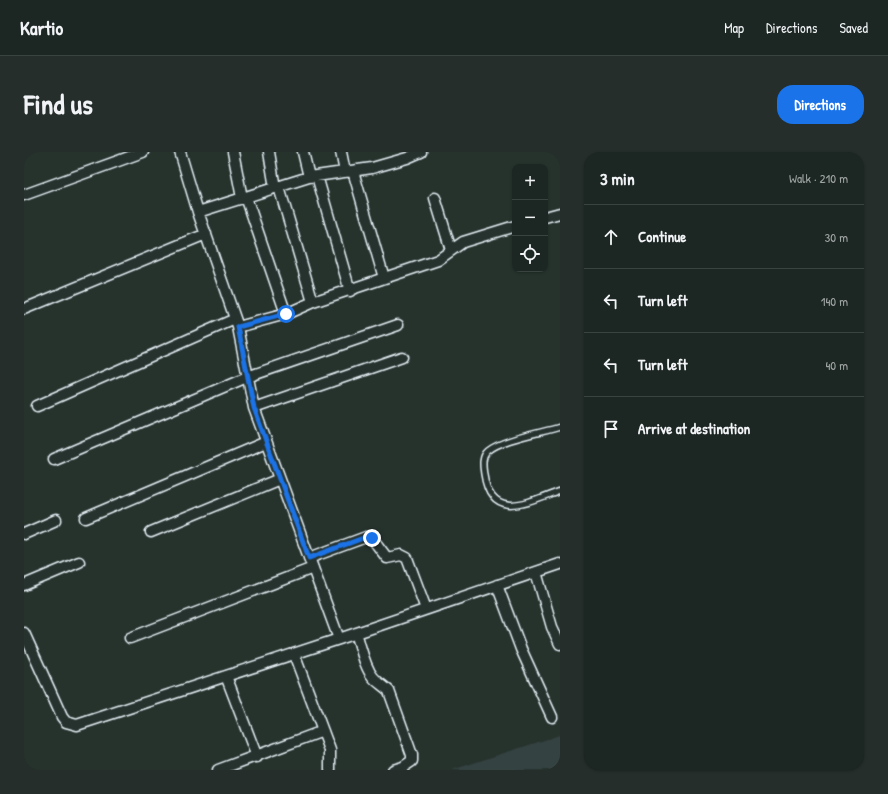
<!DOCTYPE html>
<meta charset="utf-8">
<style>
:root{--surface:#1c2622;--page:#252e2a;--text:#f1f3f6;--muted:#a0a5a5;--line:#3a4340;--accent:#1a73e8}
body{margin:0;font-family:"Patrick Hand",sans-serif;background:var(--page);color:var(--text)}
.controls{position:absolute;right:12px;top:12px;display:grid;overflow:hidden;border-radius:8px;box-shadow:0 1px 3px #0004}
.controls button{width:36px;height:36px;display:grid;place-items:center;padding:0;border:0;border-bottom:1px solid var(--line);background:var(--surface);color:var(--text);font:20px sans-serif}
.stop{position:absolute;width:12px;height:12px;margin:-9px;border:3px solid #1a73e8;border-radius:50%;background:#fff}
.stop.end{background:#1a73e8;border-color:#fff;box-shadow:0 1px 4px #0008}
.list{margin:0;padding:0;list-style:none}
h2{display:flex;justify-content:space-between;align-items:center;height:52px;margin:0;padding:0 16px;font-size:17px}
h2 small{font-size:13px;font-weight:400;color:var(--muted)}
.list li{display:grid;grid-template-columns:26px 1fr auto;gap:12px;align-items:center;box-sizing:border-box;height:64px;padding:0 16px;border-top:1px solid var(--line)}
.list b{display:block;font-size:15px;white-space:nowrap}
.list em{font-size:13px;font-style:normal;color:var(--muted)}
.icon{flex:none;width:22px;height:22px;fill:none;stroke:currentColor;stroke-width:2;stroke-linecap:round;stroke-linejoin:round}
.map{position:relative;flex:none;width:536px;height:618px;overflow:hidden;border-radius:16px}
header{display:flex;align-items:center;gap:24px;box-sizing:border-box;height:56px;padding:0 20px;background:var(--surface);border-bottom:1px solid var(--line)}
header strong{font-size:19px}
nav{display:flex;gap:22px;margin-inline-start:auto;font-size:14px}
.intro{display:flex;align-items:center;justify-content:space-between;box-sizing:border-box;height:96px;padding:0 24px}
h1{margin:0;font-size:28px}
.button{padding:10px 18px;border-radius:16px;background:var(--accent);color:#fff;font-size:14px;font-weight:700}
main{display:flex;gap:24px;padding:0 24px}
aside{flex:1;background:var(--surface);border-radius:16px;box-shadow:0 1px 3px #0004}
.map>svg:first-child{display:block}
</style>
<header>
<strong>Kartio</strong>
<nav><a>Map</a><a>Directions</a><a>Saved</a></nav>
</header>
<div class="intro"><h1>Find us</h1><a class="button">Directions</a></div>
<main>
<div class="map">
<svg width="536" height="618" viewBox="0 0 536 618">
<rect width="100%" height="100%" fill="#26332d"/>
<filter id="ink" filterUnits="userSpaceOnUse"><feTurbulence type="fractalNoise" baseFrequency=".025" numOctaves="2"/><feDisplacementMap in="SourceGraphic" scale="8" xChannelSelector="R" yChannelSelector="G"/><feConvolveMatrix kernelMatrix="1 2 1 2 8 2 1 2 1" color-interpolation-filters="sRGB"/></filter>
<g filter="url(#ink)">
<path fill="#354242" d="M536,583v35h-108z"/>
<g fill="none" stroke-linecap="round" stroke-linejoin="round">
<defs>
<path id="service" d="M536,275c-19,6 -58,12 -72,24 -7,6 -5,16 -4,23 7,49 44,29 76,17"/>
<path id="minor" d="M156,0l18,60 40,115 16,81 85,231
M209,0l9,46
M245,0l6,36
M279,0l6,25
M317,0l4,20
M329,19l31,107
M293,24l33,115
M255,35l34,115
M0,43l119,-43
M222,45l40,117
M411,46l16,52
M174,60l111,-35 63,-9 35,-10 14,-6
M521,65l15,-4
M0,157l182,-75
M214,175l48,-13 27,-12 125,-42 25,-18 52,-16
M13,254l198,-87
M230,256l148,-51
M30,307l193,-82 151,-52
M62,366l180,-76
M127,380l129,-53
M0,382l32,-14
M285,406l57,-21 6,1 15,20 14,-3 6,3 19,51
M512,420l16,55 8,17
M0,433l55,-23
M473,433l24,64 31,68
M0,481l38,84 4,5 11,3 262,-86 221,-75
M332,481c5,14 8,33 17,44 4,5 11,9 16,14l23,64v6l-9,6 -10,3
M106,486l183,-70
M270,502l36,96v20
M202,524l31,81
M194,618l105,-39"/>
</defs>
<use href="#service" stroke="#e8f1f8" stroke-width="8"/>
<use href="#minor" stroke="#e8f1f8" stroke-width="13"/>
<use href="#service" stroke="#26332d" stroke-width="5"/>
<use href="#minor" stroke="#26332d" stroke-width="10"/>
</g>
</g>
<g fill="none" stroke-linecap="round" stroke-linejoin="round" filter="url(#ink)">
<path stroke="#1a73e8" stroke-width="5" d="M262,162l-48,13 16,81 55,150 57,-21 6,1"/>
</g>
</svg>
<div class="controls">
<button>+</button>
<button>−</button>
<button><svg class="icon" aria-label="locate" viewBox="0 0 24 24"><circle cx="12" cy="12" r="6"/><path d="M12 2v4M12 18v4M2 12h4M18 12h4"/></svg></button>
</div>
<div class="stop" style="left:262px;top:162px"></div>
<div class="stop end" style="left:348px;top:386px"></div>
</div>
<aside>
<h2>3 min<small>Walk · 210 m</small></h2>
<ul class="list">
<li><svg class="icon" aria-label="ahead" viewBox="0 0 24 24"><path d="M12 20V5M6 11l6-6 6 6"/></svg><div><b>Continue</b></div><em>30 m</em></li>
<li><svg class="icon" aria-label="left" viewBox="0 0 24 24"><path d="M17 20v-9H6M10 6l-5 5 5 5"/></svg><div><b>Turn left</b></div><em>140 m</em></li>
<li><svg class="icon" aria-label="left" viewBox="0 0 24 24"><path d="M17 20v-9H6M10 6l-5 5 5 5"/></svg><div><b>Turn left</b></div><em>40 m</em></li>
<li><svg class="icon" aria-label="arrive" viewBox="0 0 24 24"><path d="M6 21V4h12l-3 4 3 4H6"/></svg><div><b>Arrive at destination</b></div></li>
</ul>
</aside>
</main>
